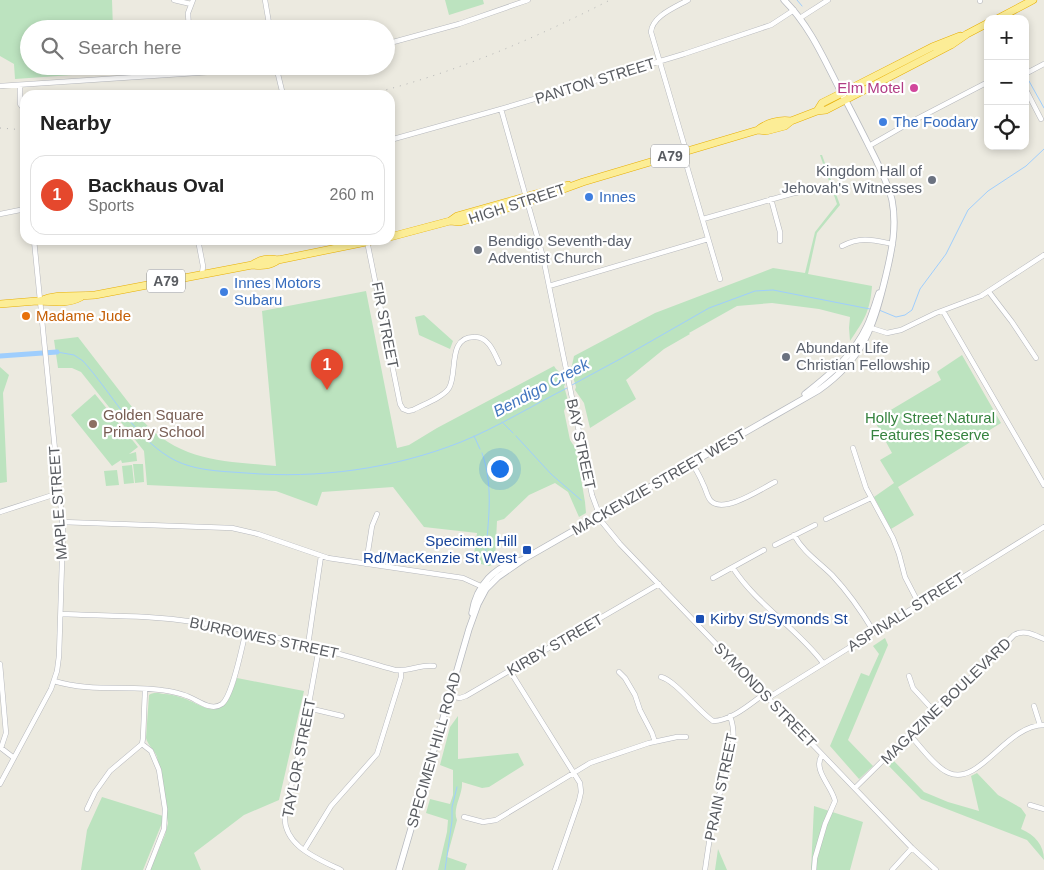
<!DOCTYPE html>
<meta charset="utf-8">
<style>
:root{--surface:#fff;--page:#f2f2f2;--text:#222;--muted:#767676;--line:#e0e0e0;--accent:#e5482d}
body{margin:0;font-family:Arial,sans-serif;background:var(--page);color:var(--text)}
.controls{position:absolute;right:15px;top:15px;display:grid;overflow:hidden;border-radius:10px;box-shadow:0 2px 8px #0003}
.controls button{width:45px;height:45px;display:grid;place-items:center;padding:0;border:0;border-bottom:1px solid var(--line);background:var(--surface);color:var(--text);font:25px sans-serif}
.you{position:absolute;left:499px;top:468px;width:18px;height:18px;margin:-12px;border:4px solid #fff;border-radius:50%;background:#1a73e8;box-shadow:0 0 0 8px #1a73e833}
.badge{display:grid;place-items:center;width:32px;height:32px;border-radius:50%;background:var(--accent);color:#fff;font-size:16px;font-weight:700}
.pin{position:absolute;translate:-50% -41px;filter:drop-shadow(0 1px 2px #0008)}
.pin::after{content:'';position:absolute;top:26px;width:18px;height:15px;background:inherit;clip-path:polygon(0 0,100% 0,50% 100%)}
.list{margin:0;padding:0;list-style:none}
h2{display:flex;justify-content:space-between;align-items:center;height:65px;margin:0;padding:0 20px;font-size:21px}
h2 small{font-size:16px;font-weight:400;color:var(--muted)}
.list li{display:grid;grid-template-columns:32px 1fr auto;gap:15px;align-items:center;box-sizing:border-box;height:80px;margin:0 10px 10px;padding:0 10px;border:1px solid var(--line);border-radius:15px}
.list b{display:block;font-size:19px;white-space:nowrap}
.list p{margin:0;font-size:16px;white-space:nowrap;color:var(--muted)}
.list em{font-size:16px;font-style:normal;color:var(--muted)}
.icon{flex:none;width:28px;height:28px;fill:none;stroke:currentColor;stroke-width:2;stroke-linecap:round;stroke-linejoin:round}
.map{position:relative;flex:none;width:1044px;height:870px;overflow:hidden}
.search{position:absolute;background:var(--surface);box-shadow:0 2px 8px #0003;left:20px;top:20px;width:375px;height:55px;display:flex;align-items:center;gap:12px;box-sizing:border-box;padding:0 18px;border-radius:28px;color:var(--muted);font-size:19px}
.panel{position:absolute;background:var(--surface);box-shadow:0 2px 8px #0003;left:20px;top:90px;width:375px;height:155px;border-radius:15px}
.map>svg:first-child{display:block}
</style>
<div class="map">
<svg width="1044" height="870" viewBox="0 0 1044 870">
<rect width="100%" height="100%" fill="#eceae0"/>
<path fill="#bce3bf" d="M0,0h112l1,29h-84v37h86v6l-100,7 -1,-15 -14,-8z
M445,0h38l1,4 -35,11z
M820,155h2l18,50 -23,28 -9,41 64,12c-2,26 -8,34 -22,55l-1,-13 1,-11 -31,-8 -47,-6 -35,3 -48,27 1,1 -26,15 -38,31 10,19 -46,29 -6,-25 -9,-13 1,-3 -5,-17 3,-14 81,-43 118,-45 32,5 10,-41 22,-28z
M366,291l31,157 12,-3 28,-17 117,-62 2,3 7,6 2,10 -1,1 4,15 -4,10 6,29 6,9 9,53 1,11 -7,4 -11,-25 -13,-9 -26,12 -25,24 -7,2 -2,40 2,2 -8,3 -16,-4 4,-29 -53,-6 -31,-40 -71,5 -5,14 -41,-15 -129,-6 -3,-34 -63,-79 -9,-4h-14l-4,-28 24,-3 64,83c38,42 82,41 134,46l-14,-155z
M424,315l29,26 -3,8 -31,-14 -4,-18z
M962,355l39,68 -103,64 16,28 -23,14 -17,-32 20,-14 -14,-23 12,-7 -18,-33 67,-40 -4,-8 1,-1z
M0,367l9,8 -6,18 4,89 -7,1z
M95,394l43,53 -9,7 7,-2 1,9 -15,2 -1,-3 -9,6 -41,-51z
M133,464h10l1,18 -9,1z
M132,465l2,18 -10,1 -2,-18z
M117,470l2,15 -13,1 -2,-15z
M885,638l3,7 -40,95 25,26 -14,13 -29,-33 31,-73 8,3 10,-22 -6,-8z
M237,678l67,13 -25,109 -35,15 -50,38 7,17h-51l15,-35 3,-12 -11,-66c-2,-7 -9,-11 -11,-19l3,-43c4,-3 9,-2 15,-1 39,2 54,42 73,-16z
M458,716v43l60,-6 6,12 -35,22 -7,1 -20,-6c1,13 -10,26 -5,38l-10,37 20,7 -2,6h-27l9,-38 1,-12 -22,-7 4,-14 20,5 3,-9v-25l-13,-5 10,-38z
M891,758l33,34 24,10 31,9 -8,-35 6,-3 21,22 23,13 5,7 -5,14c14,6 23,16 23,31l-17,-20 -106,-41 -35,-36z
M102,797l61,19 -1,7 -19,47h-62l6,-40z
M814,806l49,16 -13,48h-39z
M718,849l9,21h-12z"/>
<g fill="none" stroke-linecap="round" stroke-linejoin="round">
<path stroke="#9fcefd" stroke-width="1" d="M797,0l5,6
M1029,81l15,27
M879,310l17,7 9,-2 7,-5 8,-21 26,-35 22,-44 20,-19 38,-25 18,-17
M57,352l17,3 9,6c28,31 50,74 86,96 23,14 50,14 77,16 72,6 147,-4 215,-31 37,-15 72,-37 108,-55
M572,385l48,-26 89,-51 46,-17 18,-1 97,19
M502,422l11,11
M474,436l6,13
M516,436l35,38 30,26
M482,453c13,36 5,74 3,111
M445,870l7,-49v-14l5,-20"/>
<path stroke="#9fcefd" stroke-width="5" d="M0,356l57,-4"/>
<defs>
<path id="minor" d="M174,0l17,4
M265,0l5,29
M980,0v1
M800,18l28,-18
M189,29l-1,-16 5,-13
M386,44l73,-20 69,-24
M276,66l7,29
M1025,74l19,-10
M0,86l257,-17 23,-3
M20,86v18l5,7
M1025,88l16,31
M501,109l42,148 49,238 10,27 18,22 292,304 24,22
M390,140l111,-31 183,-55 87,-29 23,-15
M869,146l40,-23 79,-41
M686,151l-35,-119c1,-16 25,-25 37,-32
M683,153l37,126
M771,199l9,33v9
M0,214l25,-5
M703,219l91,-26 8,-1
M198,240l5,26 -1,8
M367,241l33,163 3,5 5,2 5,-1c9,-5 31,-13 36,-22 9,-15 -2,-51 25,-51 14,-1 20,15 25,26
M842,246c19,-10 31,-6 51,-2
M549,286l159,-47
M989,292l23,30 24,36
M943,311l101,174
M868,327l19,6 14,-3 35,-17 45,-17 63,-41
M853,448l13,40 27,50 6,16 6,23 14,27
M692,463c4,7 8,13 11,21 3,5 4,13 8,17 13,13 50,-12 64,-19
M0,512l59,-19
M826,519l45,-21
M62,522l170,6 26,6 70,24 135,20 22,10
M794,535c9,17 25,27 38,40 16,17 30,37 42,57
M775,545l40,-20
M366,564l6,-38 5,-12
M733,568c24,37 64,60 90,95
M713,578l51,-28
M61,614c44,2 89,1 133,8 69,9 135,29 201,48 13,2 26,-6 39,-4
M308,645l13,-89
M319,648l-15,83 -19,81c-4,33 31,46 56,58
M0,664l6,69 -5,15 13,10
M510,671l70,112 1,9 -2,9 -24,69
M619,672l6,6 10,17 5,15 12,23 3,9
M909,676l4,12 21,23
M661,677c14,3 38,35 52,44 18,0 37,-17 51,-27
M54,681c39,12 76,3 114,10 7,1 13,3 19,5 11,4 24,16 35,8 11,-9 20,-58 24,-73
M449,696l11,2 6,-2 193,-112
M768,698l276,-171
M1034,706l6,19
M308,708l34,8
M910,735c10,11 26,33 39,38 31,13 57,-48 95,-48
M142,744l9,7 8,19 6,39 -1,20 -16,41
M0,784l51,-95 6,-18 2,-15 4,-126 -29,-290
M855,788l84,-83 43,-37 32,-33c10,-6 20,0 30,4
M1030,805l14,4
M87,809l8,-17 15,-21 32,-27 1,-6 2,-48
M464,817l19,5 13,-2 94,-57 59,-20 28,-6h9
M304,850l27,-44 46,-52 24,-77v-7
M705,870c3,-21 6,-43 11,-64 7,-28 25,-61 14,-90
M814,870l1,-12 10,-34 10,-23c-3,-15 -23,-31 -13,-46
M892,870l20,-22"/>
<path id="secondary" d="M805,394c25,-20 48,-38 62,-68 5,-11 8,-22 12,-33
M472,613c4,-27 23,-48 50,-53
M399,870l70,-241 9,-25 8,-15 12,-12 26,-18 295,-169c45,-32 55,-64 67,-115 6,-25 11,-49 6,-75 -5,-20 -15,-38 -24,-56 -9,-18 -18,-36 -28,-54 -16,-31 -30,-64 -56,-90"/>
<path id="trunk" d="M997,19l36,-19
M817,111l5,-8 20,-10 90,-46 28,-11
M758,130c8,-7 22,-11 33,-9
M450,221l7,-5 111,-31
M390,237l60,-16 10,1 68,-20 55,-20 175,-52 8,1 19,-5 6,-5 26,-10 9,-1 125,-65 16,-11 21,-11
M252,265c9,-6 16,-7 26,-5l98,-20
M40,301c18,-8 36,-4 55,-6l157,-30c10,1 18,1 26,-5
M0,304c12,-1 25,-2 37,-3 16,0 28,4 44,-4"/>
</defs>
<use href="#minor" stroke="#b6b8bd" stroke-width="5.5"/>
<use href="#secondary" stroke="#b6b9bf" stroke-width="7"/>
<use href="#trunk" stroke="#e7af05" stroke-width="8"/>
<use href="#minor" stroke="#fff" stroke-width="4.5"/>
<use href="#secondary" stroke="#fff" stroke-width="5.5"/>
<use href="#trunk" stroke="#fced96" stroke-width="7"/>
<path stroke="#b3b4b4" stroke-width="1" stroke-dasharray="1 6" stroke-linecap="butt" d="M366,95c86,-21 166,-55 244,-95
M0,128l25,2"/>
</g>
<circle fill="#d1479c" stroke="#fff" stroke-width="2" cx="914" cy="88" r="5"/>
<g fill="#3f7fe0" stroke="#fff" stroke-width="2">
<circle cx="883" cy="122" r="5"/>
<circle cx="589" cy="197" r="5"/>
<circle cx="224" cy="292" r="5"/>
</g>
<g fill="#6b7280" stroke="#fff" stroke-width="2">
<circle cx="932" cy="180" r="5"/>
<circle cx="478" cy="250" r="5"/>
<circle cx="786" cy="357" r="5"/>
</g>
<circle fill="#e8710a" stroke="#fff" stroke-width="2" cx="26" cy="316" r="5"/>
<circle fill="#8d6e63" stroke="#fff" stroke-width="2" cx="93" cy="424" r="5"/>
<g fill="#1a4fb4" stroke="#fff" stroke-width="2">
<rect x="522" y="545" width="10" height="10" rx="2.5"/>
<rect x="695" y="614" width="10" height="10" rx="2.5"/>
</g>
<g text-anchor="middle" stroke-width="4.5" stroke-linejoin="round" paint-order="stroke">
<g fill="#fff" stroke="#8b8d90" stroke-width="1">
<rect x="651" y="144.5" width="38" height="23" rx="4"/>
<rect x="147" y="269.5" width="38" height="23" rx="4"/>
</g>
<g font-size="14" font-weight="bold" fill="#595c61">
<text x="670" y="161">A79</text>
<text x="166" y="286">A79</text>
</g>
<g font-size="15" fill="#595c61" stroke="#fff">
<text transform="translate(595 81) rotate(-17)" y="5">PANTON STREET</text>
<text transform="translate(517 204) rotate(-18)" y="5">HIGH STREET</text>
<text transform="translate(385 325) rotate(79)" y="5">FIR STREET</text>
<text transform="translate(581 444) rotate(78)" y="5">BAY STREET</text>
<text transform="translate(659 482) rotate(-30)" y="5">MACKENZIE STREET WEST</text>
<text transform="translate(58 503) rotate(-94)" y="5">MAPLE STREET</text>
<text transform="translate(906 612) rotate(-32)" y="5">ASPINALL STREET</text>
<text transform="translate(264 638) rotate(12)" y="5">BURROWES STREET</text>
<text transform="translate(555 645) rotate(-30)" y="5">KIRBY STREET</text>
<text transform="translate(765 695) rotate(46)" y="5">SYMONDS STREET</text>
<text transform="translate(946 701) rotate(-44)" y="5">MAGAZINE BOULEVARD</text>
<text transform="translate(434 750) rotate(-74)" y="5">SPECIMEN HILL ROAD</text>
<text transform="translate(299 758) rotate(-79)" y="5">TAYLOR STREET</text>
<text transform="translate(721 787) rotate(-78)" y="5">PRAIN STREET</text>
</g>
<g font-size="15" fill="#b23c85" stroke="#fff" text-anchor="end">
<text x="904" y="93">Elm Motel</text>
</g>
<g font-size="15" fill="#366cbe" stroke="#fff" text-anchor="start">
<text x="893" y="127">The Foodary</text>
<text x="599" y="202">Innes</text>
<text x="234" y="288">Innes Motors<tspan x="234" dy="17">Subaru</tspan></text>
</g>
<g font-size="15" fill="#5b616d" stroke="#fff" text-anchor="start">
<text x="922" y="176" text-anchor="end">Kingdom Hall of<tspan x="922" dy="17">Jehovah's Witnesses</tspan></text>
<text x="488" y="246">Bendigo Seventh-day<tspan x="488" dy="17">Adventist Church</tspan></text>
<text x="796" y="353">Abundant Life<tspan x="796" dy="17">Christian Fellowship</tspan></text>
</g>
<g font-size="15" fill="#c56008" stroke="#fff" text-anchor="start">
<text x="36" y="321">Madame Jude</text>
</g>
<g font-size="15" fill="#785e54" stroke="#fff" text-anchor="start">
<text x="103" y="420">Golden Square<tspan x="103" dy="17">Primary School</tspan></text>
</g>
<g font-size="15" fill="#36833f" stroke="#fff">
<text x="930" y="423">Holly Street Natural<tspan x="930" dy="17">Features Reserve</tspan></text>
</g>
<g font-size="15" fill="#164399" stroke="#fff" text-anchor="end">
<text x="517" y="546">Specimen Hill<tspan x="517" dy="17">Rd/MacKenzie St West</tspan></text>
<text x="710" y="624" text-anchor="start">Kirby St/Symonds St</text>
</g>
<g font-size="16" font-style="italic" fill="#4377bf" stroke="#fff">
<text transform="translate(541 387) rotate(-28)" y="6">Bendigo Creek</text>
</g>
</g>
</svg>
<div class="controls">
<button>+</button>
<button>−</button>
<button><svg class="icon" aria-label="locate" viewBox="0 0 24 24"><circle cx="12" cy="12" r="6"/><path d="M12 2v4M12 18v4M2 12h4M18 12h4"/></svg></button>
</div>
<div class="you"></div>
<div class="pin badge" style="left:327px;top:390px">1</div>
<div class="search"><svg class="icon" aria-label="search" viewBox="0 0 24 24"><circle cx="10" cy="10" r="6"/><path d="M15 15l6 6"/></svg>Search here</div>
<section class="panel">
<h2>Nearby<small></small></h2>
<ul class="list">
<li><span class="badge">1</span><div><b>Backhaus Oval</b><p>Sports</p></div><em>260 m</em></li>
</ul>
</section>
</div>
